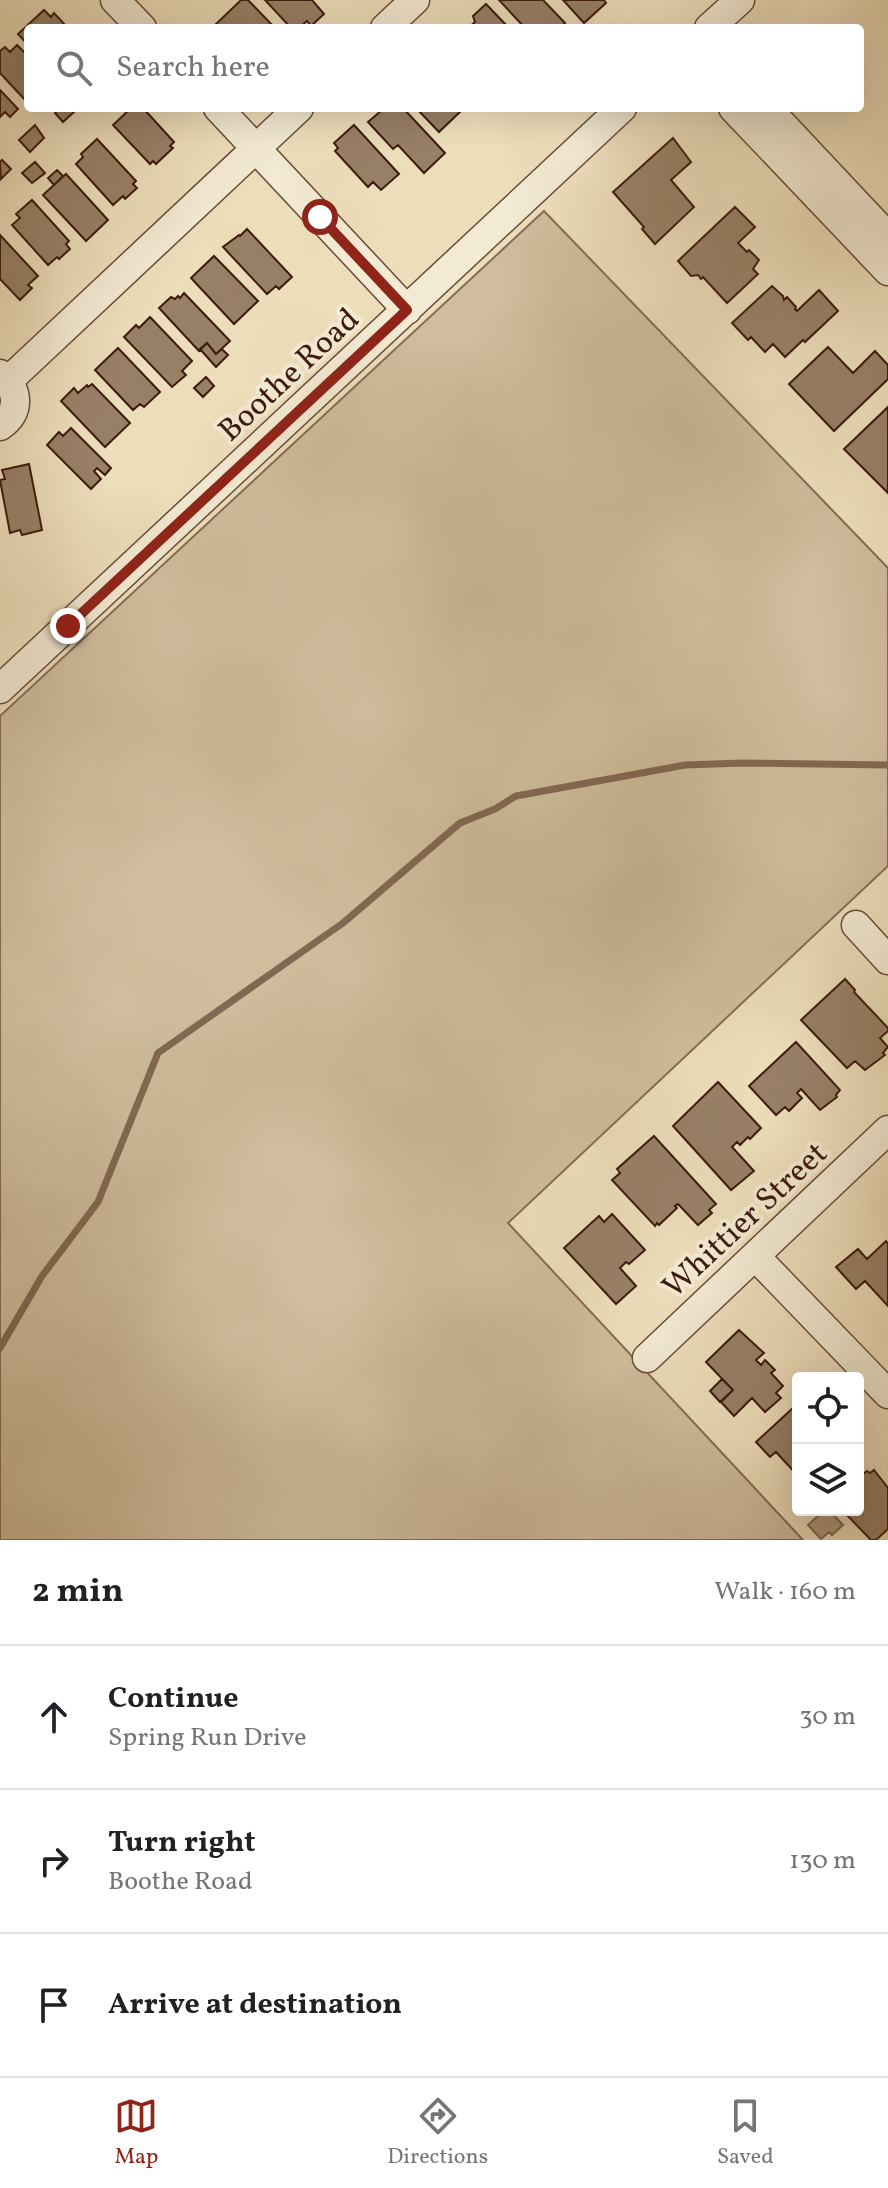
<!DOCTYPE html>
<meta charset="utf-8">
<style>
:root{--surface:#fff;--page:#f2f2f2;--text:#202124;--muted:#757577;--line:#e0e0e0;--accent:#8f2418}
body{margin:0;font-family:Vollkorn,serif;background:var(--page);color:var(--text)}
.controls{position:absolute;right:24px;bottom:24px;display:grid;overflow:hidden;border-radius:8px;box-shadow:0 8px 32px #0002}
.controls button{width:72px;height:72px;display:grid;place-items:center;padding:0;border:0;border-bottom:2px solid var(--line);background:var(--surface);color:var(--text);font:40px sans-serif}
.stop{position:absolute;width:24px;height:24px;margin:-18px;border:6px solid #8f2418;border-radius:50%;background:#fff}
.stop.end{background:#8f2418;border-color:#fff;box-shadow:0 2px 8px #0008}
.list{margin:0;padding:0;list-style:none}
h2{display:flex;justify-content:space-between;align-items:center;height:104px;margin:0;padding:0 32px;font-size:34px}
h2 small{font-size:26px;font-weight:400;color:var(--muted)}
.list li{display:grid;grid-template-columns:52px 1fr auto;gap:24px;align-items:center;box-sizing:border-box;height:144px;padding:0 32px;border-top:2px solid var(--line)}
.list b{display:block;font-size:30px;white-space:nowrap}
.list p{margin:0;font-size:26px;white-space:nowrap;color:var(--muted)}
.list em{font-size:26px;font-style:normal;color:var(--muted)}
.icon{flex:none;width:44px;height:44px;fill:none;stroke:currentColor;stroke-width:2;stroke-linecap:round;stroke-linejoin:round}
.map{position:relative;flex:none;width:888px;height:1540px;overflow:hidden}
.search{position:absolute;background:var(--surface);box-shadow:0 8px 32px #0002;left:24px;right:24px;top:24px;height:88px;display:flex;align-items:center;gap:20px;box-sizing:border-box;padding:0 28px;border-radius:8px;color:var(--muted);font-size:30px}
.sheet{height:536px;background:var(--surface)}
nav{display:flex;justify-content:space-around;align-items:center;box-sizing:border-box;height:112px;border-top:2px solid var(--line);background:var(--surface);font-size:22px;color:var(--muted)}
nav a{display:grid;justify-items:center;gap:4px}
nav .on{color:var(--accent)}
.map>svg:first-child{display:block}
</style>
<div class="map">
<svg width="888" height="1540" viewBox="0 0 888 1540">
<rect width="100%" height="100%" fill="#eddebb"/>
<filter id="stains"><feTurbulence type="fractalNoise" baseFrequency=".0025" numOctaves="4"/><feColorMatrix values="0 0 0 0 .2 0 0 0 0 .09 0 0 0 0 .02 0 0 0 .5 -.17"/></filter>
<radialGradient id="worn" r=".72"><stop offset=".6" stop-color="#630" stop-opacity="0"/><stop offset="1" stop-color="#630" stop-opacity=".3"/></radialGradient>
<path fill="#cfbd9d" stroke="#866c55" stroke-width="2" d="M544,211l344,357v298l-380,357 295,317h-803v-824z"/>
<path fill="#b19c80" stroke="#826852" stroke-width="2" d="M818,1510h11l14,15 -11,10 -3,-3 -8,7 -13,-14 11,-10 -3,-3z"/>
<g fill="none" stroke-linecap="round" stroke-linejoin="round">
<path stroke="#826852" stroke-width="7" d="M0,1348l42,-72 56,-74 60,-149 185,-130 117,-100 35,-14 21,-13 169,-31 58,-2 145,2"/>
</g>
<path fill="#988067" stroke="#3c1b0d" stroke-width="2" d="M241,0h7l27,28h-59l-2,-2z
M265,0h47l12,14 -13,12 -4,-5 -8,7h-8z
M499,0h44l22,23 -6,5h-34z
M563,0h41l2,3 -22,20z
M486,4l23,24h-41l7,-6 -2,-6z
M44,10l7,7 3,-4 14,15h-40v17l-10,-11z
M17,45l11,11 -1,46 -27,-29v-22l5,-4 5,5z
M0,90l18,19 -8,8 -5,-5 -5,5z
M61,108h9l4,4 -11,10 -8,-9z
M131,108h12l31,34 -4,4 3,2 -17,16 -3,-3 -3,3 -37,-39z
M380,108h23l42,45 -21,20 -26,-28 -5,4 -25,-27 14,-12z
M416,108h45l2,1 -24,23z
M35,125l9,13 -14,14 -11,-12z
M354,125l45,49 -18,16 -8,-8 -5,5 -33,-36 3,-3 -4,-5z
M673,138l18,24 -20,18 23,27 -39,37 -13,-15 2,-2 -31,-35z
M97,139l39,42 -3,3 4,4 -12,11 -2,-3 -10,9 -37,-41 7,-7 -2,-3z
M2,160l9,9 -10,10 -1,-17z
M35,162l10,11 -13,10 -10,-10z
M57,170l6,6 -9,9 -6,-7z
M66,174l42,46 -22,21 -43,-46z
M32,200l37,41 -3,3 4,5 -11,10 -2,-2 -9,8 -36,-40 8,-7 -4,-4z
M735,207l20,20 -17,16 9,9 2,-2 10,10 -6,9 5,5 -31,29 -24,-26 -2,2 -3,-4 -7,1 -13,-15z
M247,229l45,48 -13,12 -3,-3 -9,8 -44,-47 16,-12 1,1z
M0,235l38,41 -10,9 4,3 -12,12 -20,-21z
M214,256l44,45 -24,23 -43,-46z
M772,286l11,10 1,4 3,-3 9,10 -1,2 2,2 22,-21 19,21 -33,31 -2,-2 -18,17 -12,-13 -8,8 -14,-15 -3,3 -16,-17z
M184,293l46,48 -14,13 -9,-11 -8,8 -40,-43 12,-11 4,2 3,-3 2,2z
M150,317l42,44 -10,10 4,4 -14,12 -48,-50 12,-12 3,3z
M207,343l9,11 6,-5 6,6 -12,12 -16,-18z
M828,347l25,26 22,-22 13,14v14l-54,52 -45,-47z
M118,348l42,44 -16,15 -4,-3 -7,6 -38,-40z
M206,377l8,9 -11,11 -9,-9z
M92,384l38,39 -25,24 -44,-46 13,-13 4,5 9,-8 1,2z
M888,407v86l-44,-44z
M71,428l40,40 -6,7 -8,-7 -3,3 7,8 -10,10 -44,-44 12,-13 4,4z
M29,464l13,66 -20,5 -2,-5 -10,3 -10,-53 5,-1 -3,-9z
M845,979l10,11 -1,2 34,36v3l-8,7 8,9 -5,6 2,2 -20,15 -10,-9 -8,7 -46,-48z
M796,1042l44,48 -4,5 1,2 -17,13 -19,-21 -4,4 5,5 -13,13 -4,-4 -9,8 -27,-29z
M718,1082l43,46 -11,11 -2,-2 -8,8 -3,-3 -5,5 22,24 -23,19 -58,-64z
M654,1136l62,68 -7,6 3,3 -14,12 -20,-21 -3,2 2,2 -18,17 -2,-2 -2,3 -43,-46 8,-7 -3,-4z
M612,1214l33,36 -16,14 -3,-2 -6,6 16,18 -20,18 -52,-56 35,-32 5,6z
M886,1241l2,3v62l-23,-25 -9,8 -20,-22 22,-18 9,10z
M739,1330l25,23 -8,7 5,5 4,-5 10,10 -4,3 12,13 -7,7 5,5 -16,14 -13,-14 -18,18 -13,-14 12,-12 -27,-28z
M722,1379l11,11 -13,12 -10,-11z
M793,1408l5,5v63l-22,-24 -6,5 -14,-15z
M874,1470l14,18v41l-12,11h-5l-29,-30h16v-32l9,-7 3,2z"/>
<g fill="none" stroke-linecap="round" stroke-linejoin="round">
<defs>
<path id="street" d="M115,0l27,28
M385,28l30,-28
M709,28l31,-28
M218,108l189,202
M733,108l155,163
M767,108l121,129
M0,374c19,15 21,38 0,52
M8,381l291,-273
M0,689l622,-581
M856,925l32,35
M755,1256l133,138
M647,1358l241,-228"/>
</defs>
<use href="#street" stroke="#684c38" stroke-width="31"/>
<use href="#street" stroke="#f3ead3" stroke-width="28"/>
</g>
<g fill="none" stroke-linecap="round" stroke-linejoin="round">
<path stroke="#8f2418" stroke-width="10" d="M68,626l339,-316 -87,-93"/>
</g>
<g text-anchor="middle" stroke-width="8" stroke-linejoin="round" paint-order="stroke">
<g font-size="32" fill="#3c1b0d" stroke="#f3ead3">
<text transform="translate(288 374) rotate(-43)" y="11">Boothe Road</text>
<text transform="translate(744 1219) rotate(-43)" y="11">Whittier Street</text>
</g>
</g>
<rect width="100%" height="100%" filter="url(#stains)"/>
<rect width="100%" height="100%" fill="url(#worn)"/>
</svg>
<div class="controls">
<button><svg class="icon" aria-label="locate" viewBox="0 0 24 24"><circle cx="12" cy="12" r="6"/><path d="M12 2v4M12 18v4M2 12h4M18 12h4"/></svg></button>
<button><svg class="icon" aria-label="layers" viewBox="0 0 24 24"><path d="M12 4l9 5-9 5-9-5zM3 14l9 5 9-5"/></svg></button>
</div>
<div class="stop" style="left:320px;top:217px"></div>
<div class="stop end" style="left:68px;top:626px"></div>
<div class="search"><svg class="icon" aria-label="search" viewBox="0 0 24 24"><circle cx="10" cy="10" r="6"/><path d="M15 15l6 6"/></svg>Search here</div>
</div>
<section class="sheet">
<h2>2 min<small>Walk · 160 m</small></h2>
<ul class="list">
<li><svg class="icon" aria-label="ahead" viewBox="0 0 24 24"><path d="M12 20V5M6 11l6-6 6 6"/></svg><div><b>Continue</b><p>Spring Run Drive</p></div><em>30 m</em></li>
<li><svg class="icon" aria-label="right" viewBox="0 0 24 24"><path d="M7 20v-9h11M14 6l5 5-5 5"/></svg><div><b>Turn right</b><p>Boothe Road</p></div><em>130 m</em></li>
<li><svg class="icon" aria-label="arrive" viewBox="0 0 24 24"><path d="M6 21V4h12l-3 4 3 4H6"/></svg><div><b>Arrive at destination</b></div></li>
</ul>
</section>
<nav>
<a class="on"><svg class="icon" aria-label="map" viewBox="0 0 24 24"><path d="M3 6l6-2 6 2 6-2v14l-6 2-6-2-6 2zM9 4v14M15 6v14"/></svg>Map</a>
<a><svg class="icon" aria-label="directions" viewBox="0 0 24 24"><path d="M12 3l9 9-9 9-9-9zM9 14v-3h6M13 9l2 2-2 2"/></svg>Directions</a>
<a><svg class="icon" aria-label="saved" viewBox="0 0 24 24"><path d="M7 4h10v16l-5-4-5 4z"/></svg>Saved</a>
</nav>
